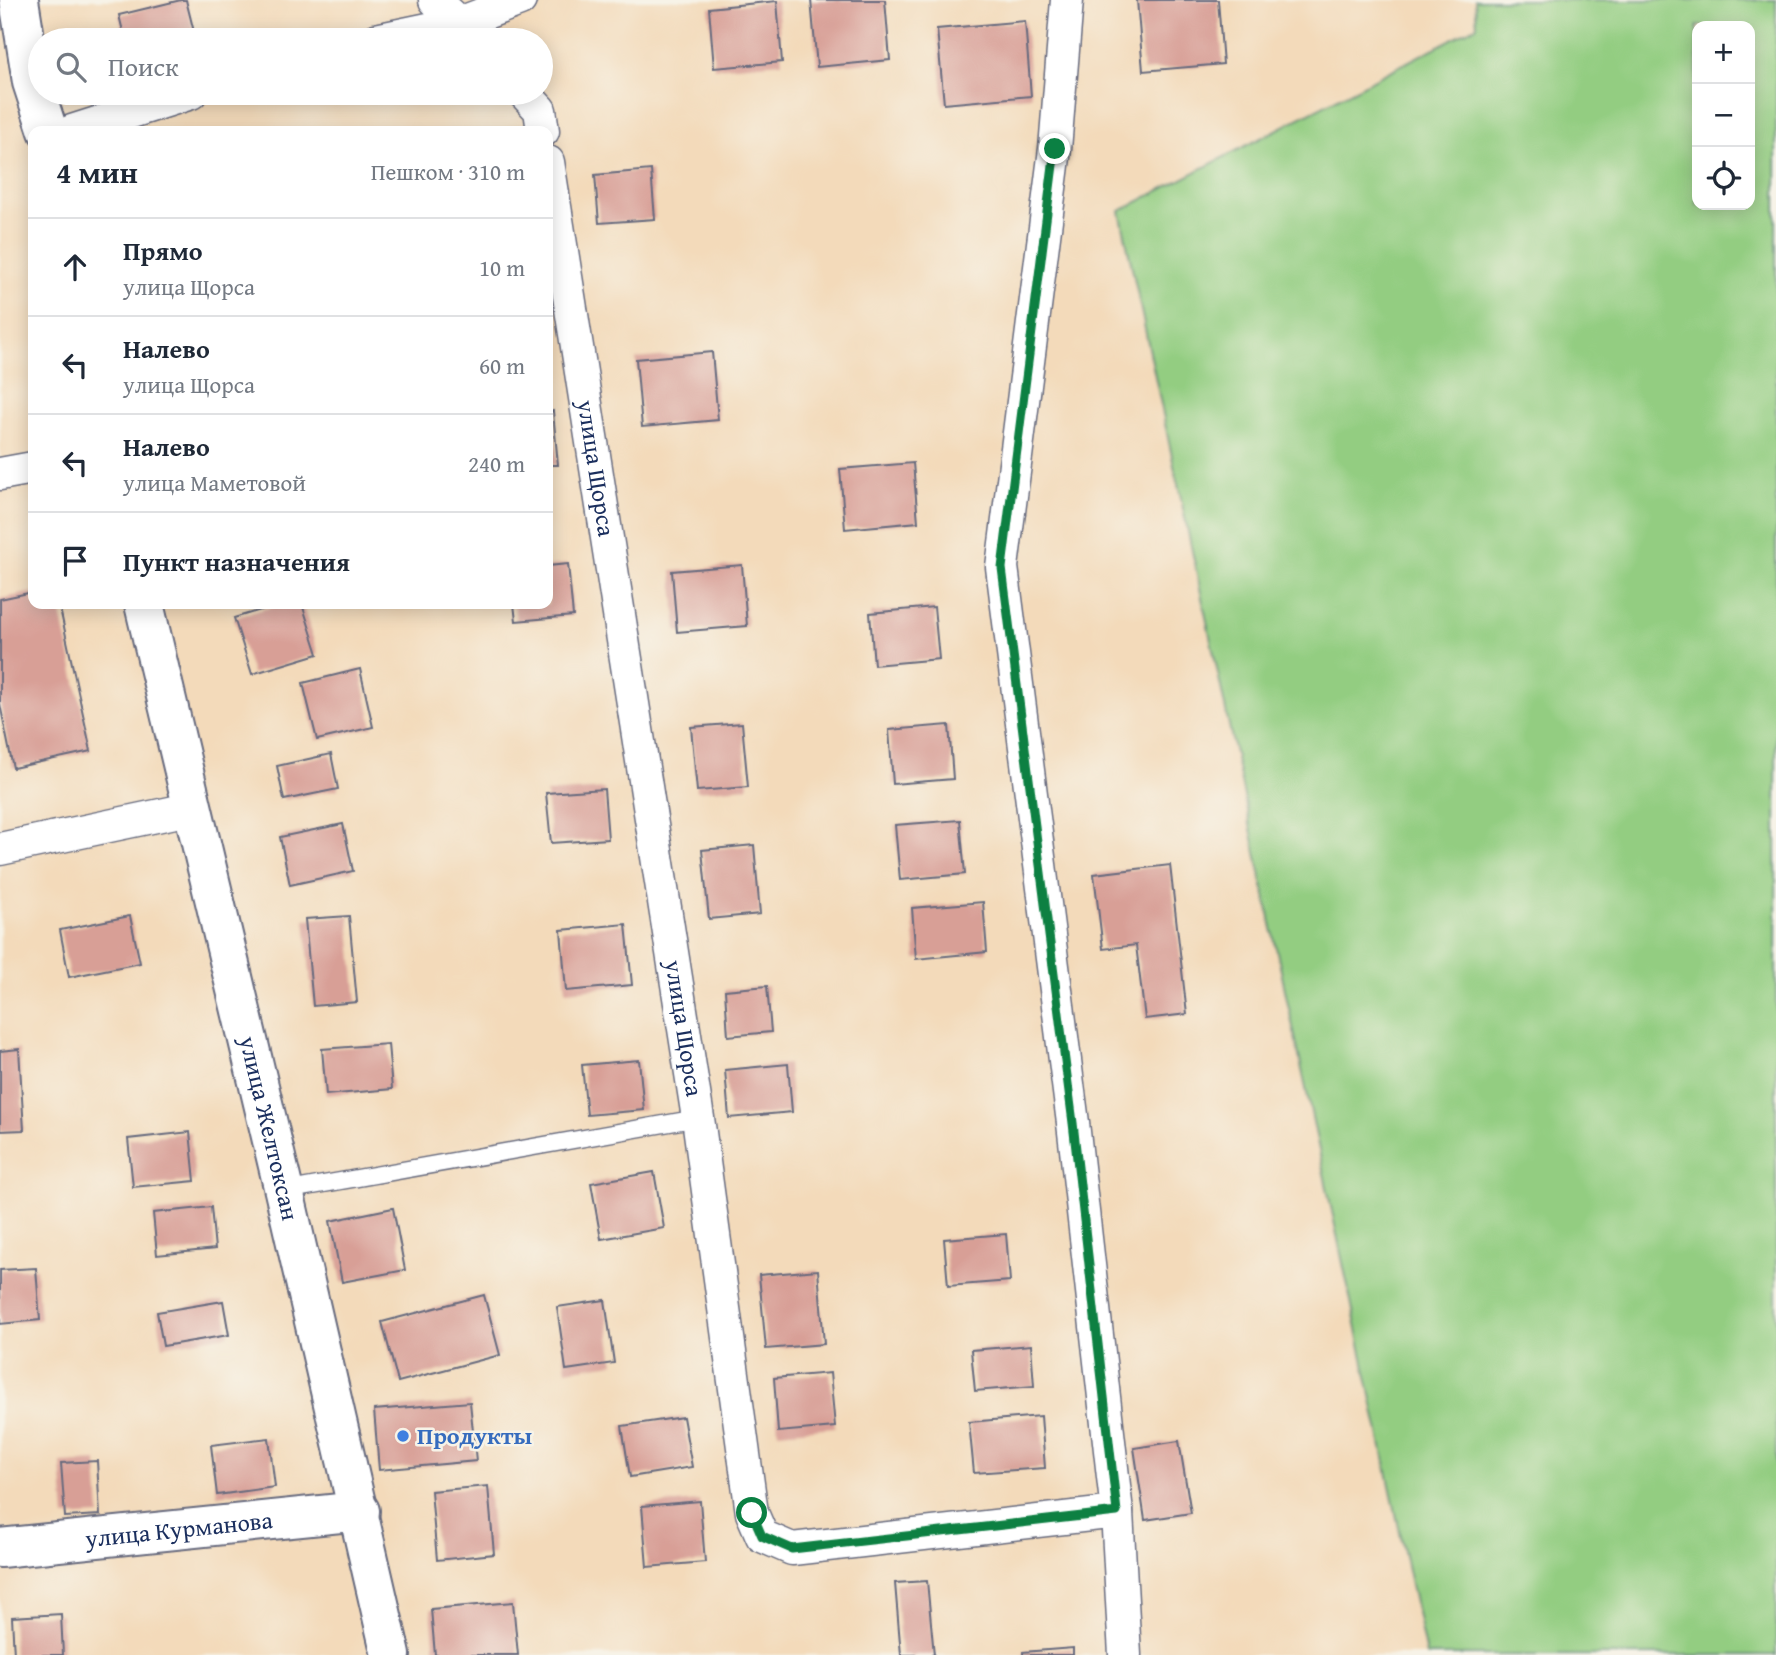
<!DOCTYPE html>
<html lang="ru">
<meta charset="utf-8">
<style>
:root{--surface:#fff;--page:#f2f2f3;--text:#1f2937;--muted:#747a83;--line:#e0e1e3}
body{margin:0;font-family:"Gentium Book Plus",serif;background:var(--page);color:var(--text)}
.controls{position:absolute;right:21px;top:21px;display:grid;overflow:hidden;border-radius:14px;box-shadow:0 4px 18px #0003}
.controls button{width:63px;height:63px;display:grid;place-items:center;padding:0;border:0;border-bottom:2px solid var(--line);background:var(--surface);color:var(--text);font:35px sans-serif}
.stop{position:absolute;width:21px;height:21px;margin:-16px;border:5px solid #0b8043;border-radius:50%;background:#fff}
.stop.end{background:#0b8043;border-color:#fff;box-shadow:0 2px 7px #0008}
.list{margin:0;padding:0;list-style:none}
h2{display:flex;justify-content:space-between;align-items:center;height:91px;margin:0;padding:0 28px;font-size:30px}
h2 small{font-size:23px;font-weight:400;color:var(--muted)}
.list li{display:grid;grid-template-columns:46px 1fr auto;gap:21px;align-items:center;box-sizing:border-box;height:98px;padding:0 28px;border-top:2px solid var(--line)}
.list b{display:block;font-size:26px;white-space:nowrap}
.list p{margin:0;font-size:23px;white-space:nowrap;color:var(--muted)}
.list em{font-size:23px;font-style:normal;color:var(--muted)}
.icon{flex:none;width:38px;height:38px;fill:none;stroke:currentColor;stroke-width:2;stroke-linecap:round;stroke-linejoin:round}
.map{position:relative;flex:none;width:1776px;height:1655px;overflow:hidden}
.search{position:absolute;background:var(--surface);box-shadow:0 4px 18px #0003;left:28px;top:28px;width:525px;height:77px;display:flex;align-items:center;gap:18px;box-sizing:border-box;padding:0 24px;border-radius:38px;color:var(--muted);font-size:26px}
.panel{position:absolute;background:var(--surface);box-shadow:0 4px 18px #0003;left:28px;top:126px;width:525px;height:483px;border-radius:14px}
.map>svg:first-child{display:block}
</style>
<div class="map">
<svg width="1776" height="1655" viewBox="0 0 1776 1655">
<rect width="100%" height="100%" fill="#f7f3e8"/>
<filter id="ink" filterUnits="userSpaceOnUse"><feTurbulence type="fractalNoise" baseFrequency=".0143" numOctaves="2"/><feDisplacementMap in="SourceGraphic" scale="14" xChannelSelector="R" yChannelSelector="G"/><feConvolveMatrix kernelMatrix="1 2 1 2 8 2 1 2 1" color-interpolation-filters="sRGB"/></filter>
<filter id="wash" filterUnits="userSpaceOnUse"><feTurbulence type="fractalNoise" baseFrequency=".00686" numOctaves="4" result="noise"/><feDisplacementMap in="SourceGraphic" scale="28" xChannelSelector="R" yChannelSelector="G"/><feGaussianBlur stdDeviation="1.57" result="paint"/><feColorMatrix in="noise" values="0 0 0 0 0 0 0 0 0 0 0 0 0 0 0 0 0 1.4 0 .05"/><feComposite in="paint" operator="in"/></filter>
<g filter="url(#wash)">
<rect width="100%" height="100%" fill="#f3daba"/>
<path fill="#93cd81" stroke="#577e70" stroke-width="2" fill-rule="evenodd" d="M1475,0h301v1655h-350l-306,-1444 357,-185zM1697,26h53v179h-53z"/>
<g id="blocks">
<path fill="#d89f96" d="M181,0h5l10,40h-71l-6,-25z
M811,0h74l5,60 -73,7z
M1137,0h81l5,64 -80,7z
M777,1l5,61 -68,6 -5,-60z
M1025,21l6,75 -87,8 -7,-75z
M651,170l4,49 -56,4 -4,-48z
M712,352l6,68 -76,7 -6,-68z
M553,411l5,54h-10v-53z
M913,463l5,59 -73,7 -5,-60z
M568,564l5,52 -57,5 -2,-17h34v-38z
M742,565l5,61 -70,6 -5,-61z
M33,592v12h26l32,147 -78,17 -13,-64v-105z
M281,604h21l16,50 -66,20 -18,-56z
M934,607l5,52 -65,6 -4,-52z
M360,669l13,58 -56,13 -14,-57z
M742,723l6,64 -51,4 -6,-64z
M949,725l4,54 -60,5 -4,-54z
M331,754l7,35 -54,11 -7,-34z
M604,789l4,50 -57,4 -5,-50z
M960,820l5,54 -65,6 -5,-55z
M343,824l10,47 -63,14 -10,-48z
M754,845l6,69 -51,5 -7,-69z
M1170,865l17,149 -42,5 -9,-74 -33,4 -9,-75z
M983,902l4,50 -71,7 -4,-51z
M130,916l10,47 -71,14 -9,-47z
M349,916l8,86 -44,4 -8,-87z
M626,924l6,61 -66,6 -5,-61z
M767,986l4,46 -43,4 -3,-46z
M388,1044l4,45 -66,6 -4,-46z
M19,1049l5,81 -24,1v-80z
M639,1060l5,50 -57,5 -5,-50z
M788,1064l4,48 -63,6 -4,-48z
M190,1132l5,49 -62,6 -5,-48z
M654,1172l10,56 -63,11 -10,-56z
M211,1207l4,42 -58,6 -4,-42z
M393,1208l12,62 -63,12 -12,-61z
M1006,1234l4,47 -62,5 -4,-47z
M36,1268l4,52 -40,4v-54z
M818,1270l6,74 -58,5 -7,-74z
M484,1295l16,60 -102,27 -16,-60z
M605,1300l9,63 -48,7 -9,-63z
M223,1301l6,34 -66,11 -6,-34z
M1031,1345l3,41 -59,5 -4,-41z
M830,1373l5,54 -57,5 -4,-54z
M470,1402l6,59 -97,9 -5,-60z
M1041,1416l4,52 -71,5 -5,-51z
M683,1417l9,50 -62,10 -8,-51z
M269,1438l6,49 -58,8 -6,-50z
M1179,1441l12,72 -46,7 -11,-72z
M97,1461l3,54 -35,2 -4,-54z
M488,1486l6,68 -57,6 -6,-69z
M700,1501l5,61 -58,5 -5,-61z
M927,1581l7,74h-33l-6,-72z
M513,1602l5,53h-83l-4,-46z
M61,1614l2,41h-49l-2,-38z
M1073,1648v7h-50v-3z"/>
</g>
</g>
<g filter="url(#ink)">
<use href="#blocks" fill-opacity="0" stroke="#676b7e" stroke-width="2"/>
<g fill="none" stroke-linecap="round" stroke-linejoin="round">
<defs>
<path id="service" d="M284,1191l414,-73"/>
<g id="minor">
<path d="M435,0l43,40"/>
<path d="M1067,0l-12,149 -53,418 71,556 44,389 8,143"/>
<path d="M376,40l86,-18 58,-22"/>
<path d="M524,93l16,17 3,21"/>
<path d="M72,131l119,-38"/>
<path id="s1" d="M548,162l150,956 54,395 10,23 30,13 325,-37"/>
<path d="M0,474l33,-6"/>
<path d="M0,849l194,-41"/>
</g>
<g id="tertiary">
<path d="M19,0l13,82 16,49"/>
<path id="s2" d="M144,604l140,587 107,464"/>
<path id="s3" d="M0,1548l360,-37"/>
</g>
</defs>
<use href="#service" stroke="#676b7e" stroke-width="19"/>
<use href="#minor" stroke="#676b7e" stroke-width="35"/>
<use href="#tertiary" stroke="#676b7e" stroke-width="42"/>
<use href="#service" stroke="#fff" stroke-width="16"/>
<use href="#minor" stroke="#fff" stroke-width="32"/>
<use href="#tertiary" stroke="#fff" stroke-width="38"/>
</g>
</g>
<g fill="none" stroke-linecap="round" stroke-linejoin="round" filter="url(#ink)">
<path stroke="#0b8043" stroke-width="9" d="M752,1513l10,23 30,13 325,-37 -44,-389 -71,-555 53,-419"/>
</g>
<circle fill="#3f7fe0" stroke="#f7f3e8" stroke-width="2.5" cx="403" cy="1436" r="7"/>
<g text-anchor="middle" stroke-width="5" stroke-linejoin="round" paint-order="stroke">
<g font-size="24" fill="#1b2f5e" stroke="#f7f3e8">
<text dy="8" stroke="none"><textPath href="#s1" startOffset="310">улица Щорса</textPath></text>
<text dy="8" stroke="none"><textPath href="#s1" startOffset="877">улица Щорса</textPath></text>
<text dy="8" stroke="none"><textPath href="#s2" startOffset="539">улица Желтоксан</textPath></text>
<text dy="8" stroke="none"><textPath href="#s3" startOffset="180">улица Курманова</textPath></text>
</g>
<g font-size="24" font-weight="bold" fill="#366cbe" stroke="#f7f3e8" text-anchor="start">
<text x="417" y="1444">Продукты</text>
</g>
</g>
</svg>
<div class="controls">
<button>+</button>
<button>−</button>
<button><svg class="icon" aria-label="locate" viewBox="0 0 24 24"><circle cx="12" cy="12" r="6"/><path d="M12 2v4M12 18v4M2 12h4M18 12h4"/></svg></button>
</div>
<div class="stop" style="left:752px;top:1513px"></div>
<div class="stop end" style="left:1055px;top:149px"></div>
<div class="search"><svg class="icon" aria-label="search" viewBox="0 0 24 24"><circle cx="10" cy="10" r="6"/><path d="M15 15l6 6"/></svg>Поиск</div>
<section class="panel">
<h2>4 мин<small>Пешком · 310 m</small></h2>
<ul class="list">
<li><svg class="icon" aria-label="ahead" viewBox="0 0 24 24"><path d="M12 20V5M6 11l6-6 6 6"/></svg><div><b>Прямо</b><p>улица Щорса</p></div><em>10 m</em></li>
<li><svg class="icon" aria-label="left" viewBox="0 0 24 24"><path d="M17 20v-9H6M10 6l-5 5 5 5"/></svg><div><b>Налево</b><p>улица Щорса</p></div><em>60 m</em></li>
<li><svg class="icon" aria-label="left" viewBox="0 0 24 24"><path d="M17 20v-9H6M10 6l-5 5 5 5"/></svg><div><b>Налево</b><p>улица Маметовой</p></div><em>240 m</em></li>
<li><svg class="icon" aria-label="arrive" viewBox="0 0 24 24"><path d="M6 21V4h12l-3 4 3 4H6"/></svg><div><b>Пункт назначения</b></div></li>
</ul>
</section>
</div>
